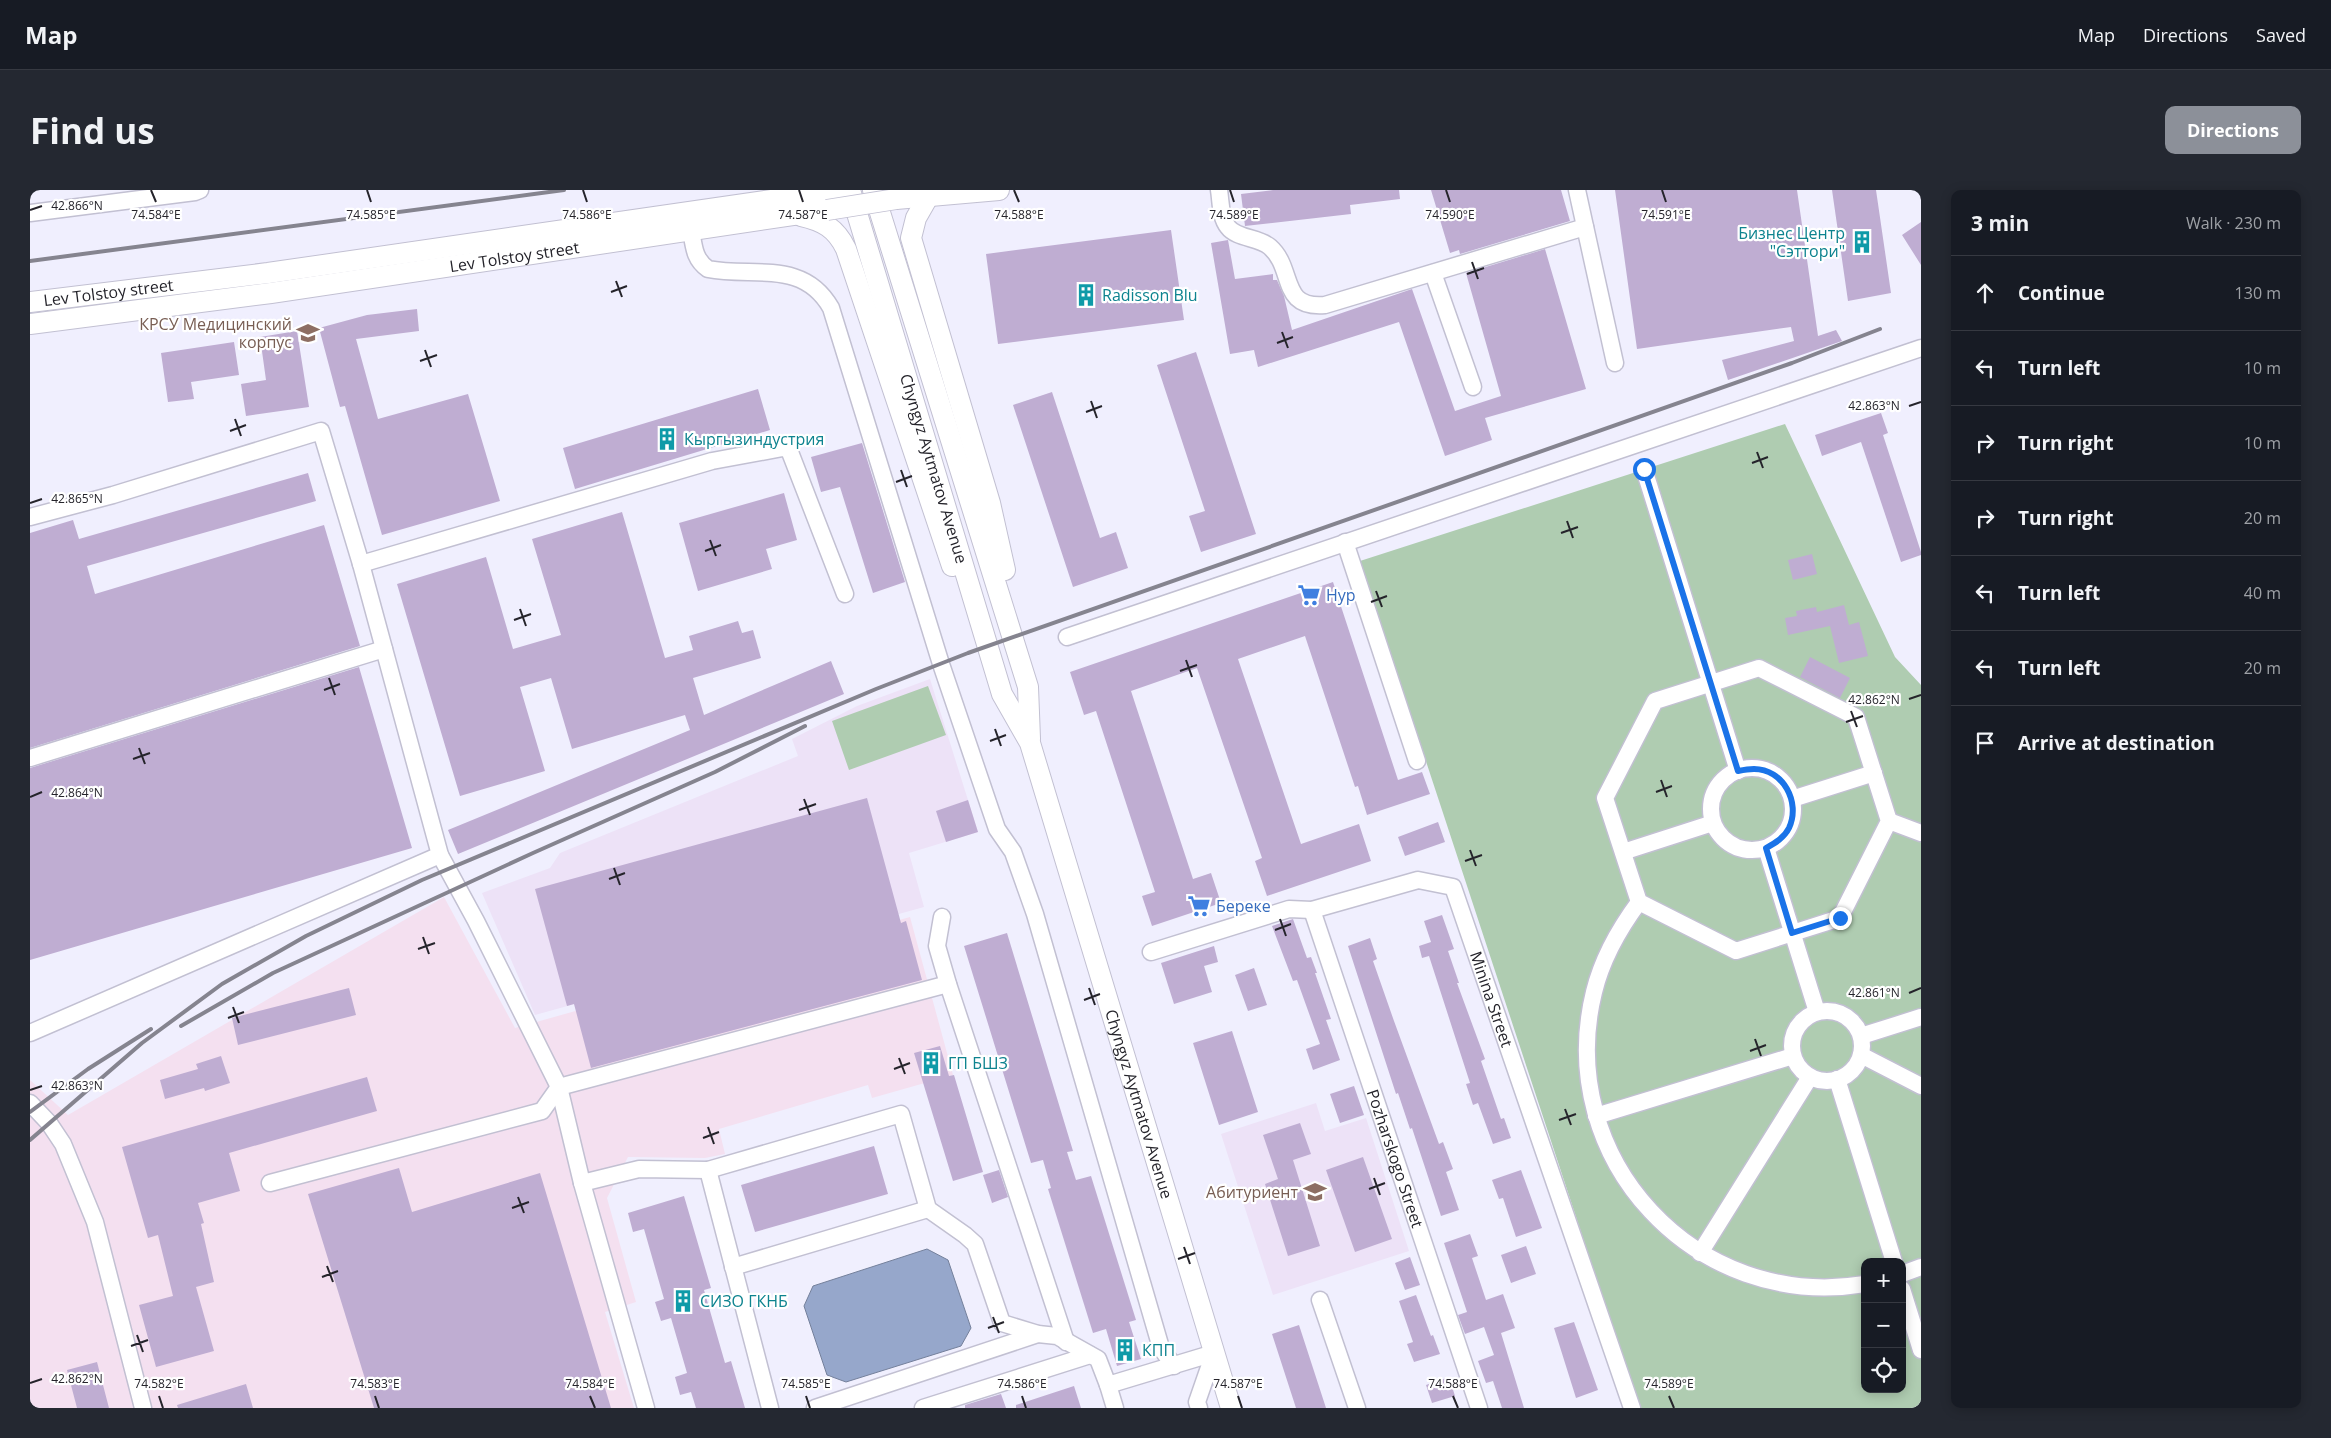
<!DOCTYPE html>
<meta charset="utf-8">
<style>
:root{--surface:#171b24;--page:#242831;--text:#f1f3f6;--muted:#9ea1a6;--line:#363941;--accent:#8c9099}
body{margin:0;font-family:"Open Sans",sans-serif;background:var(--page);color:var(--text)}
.controls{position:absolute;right:15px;bottom:15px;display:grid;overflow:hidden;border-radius:10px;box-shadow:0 2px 12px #0003}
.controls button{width:45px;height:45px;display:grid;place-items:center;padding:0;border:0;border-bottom:1px solid var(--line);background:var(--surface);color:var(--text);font:25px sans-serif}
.stop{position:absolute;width:15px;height:15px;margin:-11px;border:4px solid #1a73e8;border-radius:50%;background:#fff}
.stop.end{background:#1a73e8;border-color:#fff;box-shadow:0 1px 5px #0008}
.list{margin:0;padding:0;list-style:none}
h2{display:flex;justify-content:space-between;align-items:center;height:65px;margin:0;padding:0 20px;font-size:21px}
h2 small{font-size:16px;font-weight:400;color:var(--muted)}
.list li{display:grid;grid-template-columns:32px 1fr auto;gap:15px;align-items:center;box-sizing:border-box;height:75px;padding:0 20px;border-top:1px solid var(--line)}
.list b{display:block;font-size:19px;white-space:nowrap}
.list em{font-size:16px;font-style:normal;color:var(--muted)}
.icon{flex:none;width:28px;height:28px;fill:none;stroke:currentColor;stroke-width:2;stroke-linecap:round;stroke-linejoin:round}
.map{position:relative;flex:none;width:1891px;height:1218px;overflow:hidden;border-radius:10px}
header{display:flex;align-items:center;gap:30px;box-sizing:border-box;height:70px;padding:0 25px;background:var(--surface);border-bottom:1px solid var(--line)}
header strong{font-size:24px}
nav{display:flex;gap:28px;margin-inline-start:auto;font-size:18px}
.intro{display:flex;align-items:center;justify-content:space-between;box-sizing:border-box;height:120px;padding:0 30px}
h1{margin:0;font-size:35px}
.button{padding:12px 22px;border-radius:10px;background:var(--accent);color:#fff;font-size:18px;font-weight:700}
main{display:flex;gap:30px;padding:0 30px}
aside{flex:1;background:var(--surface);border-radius:10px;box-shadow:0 2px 12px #0003}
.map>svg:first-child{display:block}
</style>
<header>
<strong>Map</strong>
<nav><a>Map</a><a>Directions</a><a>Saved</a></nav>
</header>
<div class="intro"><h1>Find us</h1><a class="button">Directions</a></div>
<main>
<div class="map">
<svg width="1891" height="1218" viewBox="0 0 1891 1218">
<rect width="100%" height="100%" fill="#f0effe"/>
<path fill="#f4e0f0" d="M414,707l71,131 395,-111 43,158 -81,23 -4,-13 -149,44 6,25 -20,4 -77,-1 -21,41 29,104 -31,10 29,96h-604v-328l38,35z"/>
<path fill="#ede2f7" d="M900,489l48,153 -69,21 15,54 -389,108 -53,-122 68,-25 10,-15 238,-97 -6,-17 65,-33z
M1286,913l9,28 41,-13 43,133 -136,44 -52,-161z"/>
<path fill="#afccb1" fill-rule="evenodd" d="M1755,234l110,233 26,28v723h-282l-279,-847zM1835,1072h37v127h-37z
M898,496l18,49 -97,35 -17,-49z"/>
<path fill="#96a7cb" stroke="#74809b" d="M897,1059l21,11 23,68 -10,18 -115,36 -19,-7 -23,-69 9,-20z"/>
<path fill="#bfadd2" d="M1243,0h126l1,9 -50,6 1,9 -106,12 -4,-32z
M1401,0h130l9,31 -110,33 -1,-4 -9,3z
M1585,0h182l21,146 18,-6 6,11 -114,39 -6,-20 72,-19 -3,-14 -154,22z
M1802,0h44l15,103 -43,8z
M1891,32v43l-19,-30z
M1141,40l13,90 -186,24 -12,-90z
M1198,50l7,39 38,-5v6h4l7,16 8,34 120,-41 43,122 46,-15 -35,-123 79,-24 41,140 -101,29 7,22 -47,16 -46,-134 -141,45 -4,-17 -24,4 -19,-111z
M387,119l2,22 -63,8 22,80 90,-25 32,107 -118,34 -37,-129 -5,1 -21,-79 48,-13z
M267,141l12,76 -63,9 -5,-32 25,-4 -6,-43z
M204,152l5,33 -48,7 3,17 -26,3 -7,-49z
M1166,162l60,182 -55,18 -12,-36 16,-5 -48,-146z
M728,199l12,41 -195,59 -12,-41z
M1022,202l48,146 16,-6 12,36 -55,19 -60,-182z
M1851,223l7,20 -5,2 38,117v3l-20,7 -40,-120 -39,14 -7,-21z
M832,253l43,139 -32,11 -33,-106 -19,5 -10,-35z
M278,283l8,28 -229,65 8,28 229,-69 36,121 -330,102v-215l43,-13 6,19z
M754,303l13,47 -31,9 6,20 -74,22 -19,-68z
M592,322l43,146 28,-8 -4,-14 49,-15 4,12 11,-3 8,28 -68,20 11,37 127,-54 13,33 -386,160 -10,-24 242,-100 -5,-15 -113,34 -21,-71 -31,9 25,84 -85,25 -63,-212 89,-27 27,92 48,-14 -29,-96z
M1782,364l5,20 -24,6 -5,-20z
M1303,392l65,198 24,-8 8,22 -63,21 -9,-29 -3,1 -50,-151 -67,23 63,185 58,-20 12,37 -104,35 -12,-35 7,-3 -65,-190 -66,23 62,188 18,-6 10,30 -69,23 -10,-30 13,-4 -59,-181 -12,4 -14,-43z
M1814,415l5,20 10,-3 9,34 -29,7 -9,-37 -42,9 -3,-17 12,-2 -1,-5 20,-4 1,5z
M1780,467l40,21 -10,20 -40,-21z
M329,477l53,181 -382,112v-192z
M837,608l34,125 5,-2 16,59 -331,88 -17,-64 -7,2 -32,-117z
M938,610l10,32 -32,10 -10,-31z
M1408,632l7,20 -40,14 -7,-19z
M1412,725l12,34 -6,2 11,32h-2l28,76 -4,2 20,58 3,-1 7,20 -18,6 -15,-41 -5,2 -7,-21 4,-1 -41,-127 -7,2 -3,-12 12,-4 -7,-21z
M1263,729l14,39 4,-1 6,16h-2l16,46 -5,1 14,40 -27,10 -7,-21 14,-5 -23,-64 -4,1 -21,-55z
M977,743l66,218 -6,1 9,28 15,-4 45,144 -7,2 12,37 -24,7 -11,-37 -13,4 -45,-144 3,-1 -8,-28 -12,3 -67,-217z
M1340,748l7,21 -4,2 21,60 45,123 4,-2 10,27 -7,3 13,38 -18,6 -29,-88 -2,1 -12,-36 -2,1 -48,-148z
M1184,756l4,16 -14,4 8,26 -38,12 -13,-41z
M1224,778l13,37 -19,6 -13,-36z
M319,798l7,27 -118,30 -6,-27z
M1202,841l26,81 -39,13 -26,-82z
M910,856l9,30 5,-1 29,97 -30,9 -39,-128z
M191,866l9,27 -25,8 -1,-3 -39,11 -5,-19 38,-11 -2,-5z
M337,887l10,34 -148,42 11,38 -42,12 6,20 -3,1 13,58 -18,5 18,64 -58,16 -17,-62 34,-9 -15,-61 -10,3 -26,-91z
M1324,896l10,29 -24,8 -10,-29z
M1270,933l11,31 -18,6 27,86 -32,10 -23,-72 13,-5 -15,-44z
M844,956l14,48 -133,38 -14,-47z
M1333,967l29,82 -37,13 -29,-82z
M369,978l13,44 128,-39 71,235h-237l-66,-214z
M969,980l9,27 -16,6 -9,-28z
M1491,980l21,58 -26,9 -13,-39 -4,1 -7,-19z
M654,1006l27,92 -7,2 21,73 6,-2 14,47h-49l-5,-16 -11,3 -5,-18 12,-4 -16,-55 -10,3 -6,-19 9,-3 -20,-70 -11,3 -5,-19z
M1440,1044l8,22 -6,2 14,42 17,-6 12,34 -14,5 23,75h-22l-9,-27 -7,2 -8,-22 16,-6 -10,-28 -19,7 -7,-19 9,-3 -23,-69z
M1496,1056l10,28 -25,9 -10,-28z
M1380,1067l10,28 -15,5 -10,-27z
M1386,1105l15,41 2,-1 7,19 -26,8 -7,-18 6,-2 -14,-41z
M1544,1132l24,68 -22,8 -22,-70z
M1269,1135l27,83h-30l-24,-74z
M67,1172l12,46h-32l-10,-38z
M1419,1187l6,19 -23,7 -6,-18z
M216,1194l7,24h-75l-1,-3z
M1044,1196l7,22h-65v-3z
M971,1204l5,14h-41v-3z"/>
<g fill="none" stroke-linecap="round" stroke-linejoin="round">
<defs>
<g id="minor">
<path d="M1189,0c2,12 1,27 9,37 9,12 31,10 42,20 25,22 9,62 55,58l260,-78"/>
<path d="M1547,0l38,173"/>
<path d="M0,23l165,-21 5,-2"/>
<path d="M661,40c3,17 3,29 17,39 46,9 95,-10 123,39l110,356 56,165 16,23 22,62 126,434 13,18"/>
<path d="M1403,83l40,114"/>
<path d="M1614,279l94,302"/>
<path d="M0,327l83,-22 208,-64 40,133 79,291 36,66 83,166 23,96 64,225"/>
<path d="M1315,352l72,219"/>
<path d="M331,374l351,-103 76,-14 57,147"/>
<path d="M1037,447l854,-289"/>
<path d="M1729,478l97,49 33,104 -49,97 -104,33 -97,-49 -34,-104 50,-97z"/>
<path d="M0,568l354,-109"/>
<circle cx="1722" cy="619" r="41"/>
<path d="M1762,609l82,-26"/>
<path d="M1859,631l32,12"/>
<path d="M1736,658l51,164"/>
<path d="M1593,662l90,-29"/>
<path d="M1609,712c-20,27 -37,57 -45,90 -41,167 102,320 271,292"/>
<path id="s1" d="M1282,720l167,498"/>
<path d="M912,727l-5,29 11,38 118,358"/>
<path id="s2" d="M1121,762l138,-43 23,1 106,-30 35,7 179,521"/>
<circle cx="1797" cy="856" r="35"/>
<path d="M0,843l410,-178"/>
<path d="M1831,846l60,-19"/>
<path d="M1831,865l60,31"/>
<path d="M1807,889l57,183"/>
<path d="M0,913l19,20 14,21 32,78 48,186"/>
<path d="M1566,926l197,-60"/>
<path d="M678,980l62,238"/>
<path d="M240,993l272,-72 17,-24 389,-103"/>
<path d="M552,993l57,-14 69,1 193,-56 27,95 37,26 10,9 27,79 36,11 19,2 41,23 10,26 106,-32"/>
<path d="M1670,1063l110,-176"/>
<path d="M703,1077l195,-58"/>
<path d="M1872,1084l19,-7"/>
<path d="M1872,1099l19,61"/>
<path d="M1290,1110l37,108"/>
<path d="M1078,1195l7,23"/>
<path d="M785,1218l223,-74"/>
<path d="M893,1218l167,-53"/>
<path d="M1169,1218l-2,-6 17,-49"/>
</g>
<g id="major">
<path id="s3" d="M820,0l152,504 28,49 201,665"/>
<path d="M843,0l155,497 2,52"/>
<path d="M898,7l-12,21 -5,20 79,265 15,67"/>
<path d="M866,9l103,-9"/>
<path d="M771,26c22,5 35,12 45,33l106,317"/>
<path id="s4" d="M0,112l238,-29 572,-83"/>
<path id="s5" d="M0,134l241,-31 556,-83"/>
</g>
</defs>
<use href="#minor" stroke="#c2c0d2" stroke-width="19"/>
<use href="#major" stroke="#c2c0d2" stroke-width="22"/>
<use href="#minor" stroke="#fff" stroke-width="16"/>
<use href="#major" stroke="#fff" stroke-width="20"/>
<path stroke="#85848f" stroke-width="4" d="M0,71l534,-71
M151,836l92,-53 260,-120 182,-81 90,-46
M0,922l58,-43 63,-40
M0,950l112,-97 80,-59 84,-48 116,-56 454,-191 92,-36 824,-290 88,-34"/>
<defs>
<path id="major-bridge" d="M797,20l69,-11"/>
</defs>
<use href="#major-bridge" stroke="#c2c0d2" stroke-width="22" stroke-linecap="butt"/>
<use href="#major-bridge" stroke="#fff" stroke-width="20"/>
</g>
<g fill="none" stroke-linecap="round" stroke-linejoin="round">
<path stroke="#1a73e8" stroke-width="6" d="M1614,279l94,302c5,-1 11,-2 16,-2 29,0 47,33 35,59 -5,10 -14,15 -23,20l26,85 48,-15"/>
</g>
<path fill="none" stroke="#25242b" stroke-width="2" d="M121,0l5,12M337,0l4,12M553,0l4,12M769,0l4,12M984,0l5,12M1200,0l4,12M1416,0l4,12M1632,0l4,12M0,20l12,-4M1442,72l6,17M1437,84l17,-6M586,91l6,16M581,102l16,-6M1252,142l6,16M1247,153l16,-6M395,160l6,17M390,171l17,-6M1061,211l6,17M1879,216l12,-4M1056,222l16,-6M205,229l6,17M200,241l16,-6M1727,262l6,16M1722,273l16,-6M871,280l6,17M866,292l16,-6M0,313l12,-4M1537,331l6,17M1531,343l17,-6M680,350l6,16M675,361l16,-6M1346,401l6,16M1341,412l16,-6M490,419l6,17M484,430l17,-6M1156,470l6,17M1150,481l17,-6M299,488l6,17M294,500l16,-6M1879,509l12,-4M1821,521l6,16M1816,532l17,-6M965,539l6,17M960,551l16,-6M109,558l6,16M103,569l17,-6M1631,590l6,17M1626,602l16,-6M0,607l12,-5M774,609l6,16M769,620l17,-6M1440,660l6,16M1435,671l17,-6M584,678l6,17M579,689l16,-6M1250,729l6,17M1245,740l16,-6M393,747l6,17M388,759l17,-6M1059,798l6,17M1879,803l12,-5M1054,810l16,-6M203,817l6,16M198,828l16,-6M1725,849l6,17M1720,861l16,-6M869,868l6,16M864,879l16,-6M0,900l12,-4M1535,919l6,16M1529,930l17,-6M678,937l6,17M673,948l16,-6M1344,988l6,17M1339,999l16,-6M488,1007l6,16M482,1018l17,-6M1154,1057l6,17M1148,1069l17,-6M297,1076l6,16M292,1087l16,-6M963,1127l6,16M958,1138l16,-6M107,1145l6,17M101,1156l17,-6M0,1193l12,-4M129,1206l4,12M345,1206l4,12M560,1206l5,12M776,1206l4,12M992,1206l4,12M1208,1206l4,12M1423,1206l5,12M1639,1206l5,12"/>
<defs>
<symbol id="building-bare" viewBox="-9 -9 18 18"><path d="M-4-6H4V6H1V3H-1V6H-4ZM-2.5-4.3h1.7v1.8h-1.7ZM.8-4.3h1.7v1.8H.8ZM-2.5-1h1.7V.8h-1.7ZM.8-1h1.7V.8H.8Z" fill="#0f9aa8" stroke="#fff" stroke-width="2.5" paint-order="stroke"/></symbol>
<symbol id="university-bare" viewBox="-9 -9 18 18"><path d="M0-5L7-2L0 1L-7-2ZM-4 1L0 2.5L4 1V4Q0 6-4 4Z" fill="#8d6e63" stroke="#fff" stroke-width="2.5" paint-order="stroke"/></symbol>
<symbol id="supermarket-bare" viewBox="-9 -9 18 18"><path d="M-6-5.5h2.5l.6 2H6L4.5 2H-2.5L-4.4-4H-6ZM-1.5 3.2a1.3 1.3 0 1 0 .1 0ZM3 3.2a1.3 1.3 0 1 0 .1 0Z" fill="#3f7fe0" stroke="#fff" stroke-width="2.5" paint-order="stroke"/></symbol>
<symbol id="school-bare" viewBox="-9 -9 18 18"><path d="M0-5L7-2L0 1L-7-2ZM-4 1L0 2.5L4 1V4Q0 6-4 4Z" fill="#8d6e63" stroke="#fff" stroke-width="2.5" paint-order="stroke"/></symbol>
</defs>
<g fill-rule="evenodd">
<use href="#building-bare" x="1816" y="36" width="32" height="32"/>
<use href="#building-bare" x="1040" y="89" width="32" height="32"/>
<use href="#university-bare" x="262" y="127" width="32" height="32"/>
<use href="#building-bare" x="621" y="233" width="32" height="32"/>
<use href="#supermarket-bare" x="1263" y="389" width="32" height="32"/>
<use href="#supermarket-bare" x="1153" y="700" width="32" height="32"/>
<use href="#building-bare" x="885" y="857" width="32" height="32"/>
<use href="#school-bare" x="1269" y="986" width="32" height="32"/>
<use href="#building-bare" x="637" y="1095" width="32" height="32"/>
<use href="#building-bare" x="1079" y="1144" width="32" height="32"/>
</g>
<g text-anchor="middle" stroke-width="4.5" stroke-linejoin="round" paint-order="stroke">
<g font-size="16" fill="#0d838f" stroke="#fff" text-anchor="start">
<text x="1815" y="49" text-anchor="end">Бизнес Центр<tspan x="1815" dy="18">"Сэттори"</tspan></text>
<text x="1072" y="111">Radisson Blu</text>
<text x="654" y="255">Кыргызиндустрия</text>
<text x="918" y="879">ГП БШЗ</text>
<text x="670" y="1117">СИЗО ГКНБ</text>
<text x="1112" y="1166">КПП</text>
</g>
<g font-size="16" fill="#25242b" stroke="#fff">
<text dy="6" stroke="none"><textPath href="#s5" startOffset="489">Lev Tolstoy street</textPath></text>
<text dy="6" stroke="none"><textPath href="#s4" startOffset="79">Lev Tolstoy street</textPath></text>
<text dy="6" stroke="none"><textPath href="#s3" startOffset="291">Chyngyz Aytmatov Avenue</textPath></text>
<text dy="6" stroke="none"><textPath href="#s2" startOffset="432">Minina Street</textPath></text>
<text dy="6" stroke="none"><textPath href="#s3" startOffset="960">Chyngyz Aytmatov Avenue</textPath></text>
<text dy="6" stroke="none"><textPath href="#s1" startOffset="262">Pozharskogo Street</textPath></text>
</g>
<g font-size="16" fill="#785e54" stroke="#fff" text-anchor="end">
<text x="262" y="140">КРСУ Медицинский<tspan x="262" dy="18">корпус</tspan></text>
<text x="1268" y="1008">Абитуриент</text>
</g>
<g font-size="16" fill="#366cbe" stroke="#fff" text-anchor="start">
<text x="1296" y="411">Нур</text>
<text x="1186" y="722">Береке</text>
</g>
</g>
<g font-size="12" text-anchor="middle" fill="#25242b" stroke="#fff" stroke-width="4.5" stroke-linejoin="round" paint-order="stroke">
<text x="47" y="20">42.866°N</text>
<text x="126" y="29">74.584°E</text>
<text x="341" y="29">74.585°E</text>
<text x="557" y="29">74.586°E</text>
<text x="773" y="29">74.587°E</text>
<text x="989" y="29">74.588°E</text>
<text x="1204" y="29">74.589°E</text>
<text x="1420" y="29">74.590°E</text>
<text x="1636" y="29">74.591°E</text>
<text x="1844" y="220">42.863°N</text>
<text x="47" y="313">42.865°N</text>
<text x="1844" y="514">42.862°N</text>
<text x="47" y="607">42.864°N</text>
<text x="1844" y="807">42.861°N</text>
<text x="47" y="900">42.863°N</text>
<text x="47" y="1193">42.862°N</text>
<text x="129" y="1198">74.582°E</text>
<text x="345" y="1198">74.583°E</text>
<text x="560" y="1198">74.584°E</text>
<text x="776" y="1198">74.585°E</text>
<text x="992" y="1198">74.586°E</text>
<text x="1208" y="1198">74.587°E</text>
<text x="1423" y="1198">74.588°E</text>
<text x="1639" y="1198">74.589°E</text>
</g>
</svg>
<div class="controls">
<button>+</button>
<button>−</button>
<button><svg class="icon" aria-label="locate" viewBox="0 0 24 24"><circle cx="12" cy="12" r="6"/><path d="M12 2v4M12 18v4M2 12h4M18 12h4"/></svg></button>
</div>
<div class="stop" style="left:1614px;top:279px"></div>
<div class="stop end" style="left:1810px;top:728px"></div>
</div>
<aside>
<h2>3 min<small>Walk · 230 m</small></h2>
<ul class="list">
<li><svg class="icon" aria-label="ahead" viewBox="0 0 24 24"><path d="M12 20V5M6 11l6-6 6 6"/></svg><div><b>Continue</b></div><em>130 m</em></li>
<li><svg class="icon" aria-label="left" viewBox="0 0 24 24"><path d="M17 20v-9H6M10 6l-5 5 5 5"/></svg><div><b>Turn left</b></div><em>10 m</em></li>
<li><svg class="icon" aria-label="right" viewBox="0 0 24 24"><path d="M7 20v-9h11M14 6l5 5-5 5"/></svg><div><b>Turn right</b></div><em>10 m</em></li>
<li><svg class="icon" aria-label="right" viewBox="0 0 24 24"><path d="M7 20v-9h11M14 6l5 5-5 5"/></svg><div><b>Turn right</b></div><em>20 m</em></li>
<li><svg class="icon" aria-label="left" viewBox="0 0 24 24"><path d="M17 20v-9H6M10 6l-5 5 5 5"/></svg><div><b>Turn left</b></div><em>40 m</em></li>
<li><svg class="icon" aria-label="left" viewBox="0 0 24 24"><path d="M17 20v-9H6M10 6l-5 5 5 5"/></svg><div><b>Turn left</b></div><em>20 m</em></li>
<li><svg class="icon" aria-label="arrive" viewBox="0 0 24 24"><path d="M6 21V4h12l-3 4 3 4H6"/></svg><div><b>Arrive at destination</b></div></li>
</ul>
</aside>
</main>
